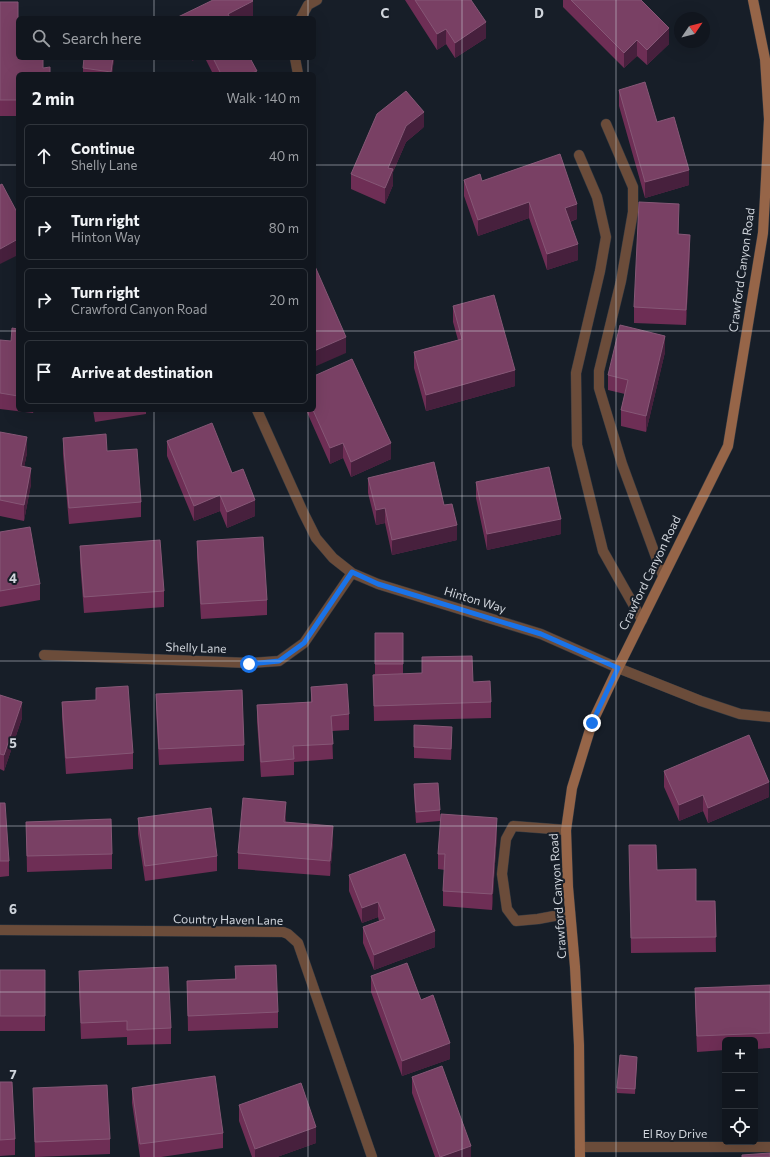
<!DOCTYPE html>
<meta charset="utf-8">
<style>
:root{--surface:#11161e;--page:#1e232b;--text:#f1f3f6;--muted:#9c9fa4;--line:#30353c}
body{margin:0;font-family:Commissioner,sans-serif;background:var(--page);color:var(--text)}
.controls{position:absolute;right:12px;bottom:12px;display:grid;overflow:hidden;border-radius:6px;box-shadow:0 4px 16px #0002}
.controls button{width:36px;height:36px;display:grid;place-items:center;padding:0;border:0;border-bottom:1px solid var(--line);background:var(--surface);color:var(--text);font:20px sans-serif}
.compass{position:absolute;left:674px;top:12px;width:36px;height:36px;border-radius:50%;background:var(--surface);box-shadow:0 4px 16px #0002;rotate:55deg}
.stop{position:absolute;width:12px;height:12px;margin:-9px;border:3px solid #1a73e8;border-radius:50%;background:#fff}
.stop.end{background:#1a73e8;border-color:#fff;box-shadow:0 1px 4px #0008}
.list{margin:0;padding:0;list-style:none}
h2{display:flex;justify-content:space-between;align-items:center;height:52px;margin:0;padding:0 16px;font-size:17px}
h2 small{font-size:13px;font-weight:400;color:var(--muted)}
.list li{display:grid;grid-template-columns:26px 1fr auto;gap:12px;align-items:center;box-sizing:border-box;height:64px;margin:0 8px 8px;padding:0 8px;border:1px solid var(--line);border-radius:6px}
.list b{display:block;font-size:15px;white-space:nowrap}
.list p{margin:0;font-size:13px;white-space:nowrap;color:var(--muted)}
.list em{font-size:13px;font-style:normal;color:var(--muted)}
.icon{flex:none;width:22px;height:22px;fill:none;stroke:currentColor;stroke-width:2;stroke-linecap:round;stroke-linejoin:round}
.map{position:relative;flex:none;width:770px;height:1157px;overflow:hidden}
.search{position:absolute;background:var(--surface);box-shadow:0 4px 16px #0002;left:16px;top:16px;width:300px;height:44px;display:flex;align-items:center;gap:10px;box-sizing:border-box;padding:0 14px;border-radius:6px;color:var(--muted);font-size:15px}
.panel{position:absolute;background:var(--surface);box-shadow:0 4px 16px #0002;left:16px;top:72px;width:300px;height:340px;border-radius:6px}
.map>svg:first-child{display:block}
</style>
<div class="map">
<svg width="770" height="1157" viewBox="0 0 770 1157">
<rect width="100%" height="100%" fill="#171e28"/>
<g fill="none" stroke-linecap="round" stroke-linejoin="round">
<defs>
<path id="lane" d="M301,18l7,-13 9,-5
M295,58l3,16
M606,124l27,63v25l-12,69 -22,90v17l23,76 41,112
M579,155l18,42 9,40 -6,34 -24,102 1,72 26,106 39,69
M566,830l-53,-4 -7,13 -4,35 5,35 9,12 22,-2 32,-6"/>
<path id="street" d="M257,410l46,102 13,26 17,20 19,15 26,11 163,50 77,34 83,33 39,13 30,3
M44,655l205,8 30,-2 25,-18 48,-70
M0,930l283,2 5,2 10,9 74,214
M580,1147h190"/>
<path id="secondary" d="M580,1157l-1,-112 -4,-78 -7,-80 -2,-57 6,-42 20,-65 26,-55 110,-222 35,-213 3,-54 3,-60 -4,-60 -12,-59"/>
</defs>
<use href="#lane" stroke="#313841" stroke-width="11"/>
<use href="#street" stroke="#313841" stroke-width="11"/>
<use href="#secondary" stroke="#313841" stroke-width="11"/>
<use href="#lane" stroke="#6b4c3a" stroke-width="10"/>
<use href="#street" stroke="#6b4c3a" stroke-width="10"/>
<use href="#secondary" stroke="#966548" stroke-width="10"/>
</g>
<path fill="#6e2e55" d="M405,0h66l15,38 -31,20 -9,-14 -9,6z
M563,0h78l28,44 -22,21 -10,-9 -13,12 -61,-61z
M0,2l18,56 25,10 -25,6v42h-18z
M114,58l-2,16h-29v-6z
M205,58h45l7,16h-44z
M619,90l38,32 32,63 -44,13 -26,-92z
M424,127l-18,15 -13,30v13l-8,19 -34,-15v-15z
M464,180l18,1 95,38 -7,3 8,38 -31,10 -18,-52 -51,18 -14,-40z
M679,220v14l11,16 -4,75 -52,-2v-16z
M453,306l62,80 -89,25 -12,-43v-16l44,-12 -5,-18z
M18,329v81h16l-1,3 -33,-4v-69l11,1z
M665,352l-19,80 -25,-6v-16l4,-16 -17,-4v-15z
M93,410h53v4l-51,8z
M306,410h8l77,49 -40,18 -8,-19 -13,6z
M0,432l27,21 -3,14 7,17 -7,37 -24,-5z
M63,438l44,13 34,51v15l-72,7 -6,-70z
M167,441l65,32 23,43 -28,12 -7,-17 -26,10 -27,-65z
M368,478l76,27 13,35 -65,15 -7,-32 -9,2 -8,-32z
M476,482l85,52 -74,16 -11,-52z
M0,532l40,52v16l-40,7z
M197,541l70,59v15l-66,4 -4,-62z
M80,546l84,45v16l-80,6 -4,-51z
M375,633h28v41l19,-1v-16l51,25 18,20v16l-117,3 -1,-46 2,-1z
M311,687l38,27v16l-17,1 1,28 -39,3v13l-33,2 -4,-56v-16l54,-3z
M96,688l37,65v16l-67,5 -4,-57v-15l34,-2z
M156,694l88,51v16l-85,4 -3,-56z
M0,695l22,23 -18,53 -4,-2z
M452,737l-1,23 -37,-2v-11z
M664,771l105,26 -61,26 -5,-12 -24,10 -15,-34z
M414,784l26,26v11l-24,2 -2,-28z
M0,803l9,58v15l-9,1z
M286,817v5l47,20 -3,34 -92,-7v-16z
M138,818l79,38v15l-72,10 -7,-47z
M26,822l86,32v15l-85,3z
M497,833l-5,77 -49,-4v-15l2,-21 -7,-1v-15z
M629,845l28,25 39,31h19l1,51 -85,1z
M349,875l86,72 -61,23 -11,-27v-16l16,-6 -1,-4 -16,6 -13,-32z
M235,966l43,46v16l-90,3 -1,-50 48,-2z
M0,970h45v61h-45z
M79,971l92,57v16l-44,1v-8l-46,2 -2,-52z
M371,976l50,24 29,59 -48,17 -31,-84z
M770,985v63l-15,1v-9h-30v10l-28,2 -2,-48v-16z
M637,1062l-2,32 -18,-1v-5z
M412,1077l59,80h-36l-23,-64z
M0,1082l15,57v16l-15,1z
M33,1088l77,51v15l-75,3z
M132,1088l91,45v15l-62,9h-21l-8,-54z
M239,1105l77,38 -39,14h-25l-13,-36z"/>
<path fill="#47203d" d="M253,1v16l-3,1h-22v-4z
M486,22v16l-31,20v-15z
M669,28v16l-22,21v-15z
M446,29v15l-9,6v-16z
M637,40v16l-13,12v-15z
M113,58h1l-2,16h-1z
M192,58h6l-6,3z
M257,71v3h-7z
M424,112v15l-18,15 -13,30v13l-8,19v-16l3,-20 18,-42z
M689,170v15l-44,13v-16z
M529,202v16l-51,18v-16z
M577,204v15l-12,4v-15z
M679,204v16l-1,30v-16z
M690,235v15l-4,75v-15z
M18,239v16l-18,9v-15z
M578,244v16l-31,10v-16z
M665,336v16l-19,80v-16z
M346,337v16l-32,14v-16z
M515,370v16l-89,25v-16z
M27,437v16l-6,29v-16z
M343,443v15l-13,6v-16z
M391,443v16l-40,18v-15z
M31,468v16l-7,37v-16z
M220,495v16l-26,10v-15z
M255,500v16l-28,12v-16z
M385,508v15l-9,2v-15z
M561,519v15l-74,16v-16z
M457,525v15l-65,15v-15z
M22,702v16l-18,53v-16z
M769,782v15l-61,26v-15z
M703,795v16l-24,10v-16z
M286,802v15l-2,21v-16z
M497,818v15l-5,77v-16z
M333,826v16l-3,34v-15z
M378,902v15l-16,6v-15z
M435,931v16l-61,23v-15z
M450,1043v16l-48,17v-15z
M316,1127v16l-39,14h-22v-8z
M471,1146v11h-30z"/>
<path fill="#794064" stroke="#865776" d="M213,0h39l1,1 -25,13 2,4h-51l-1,-1z
M415,0h56l15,22 -31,21 -9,-14 -9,5z
M571,0h70l28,28 -22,22 -10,-10 -13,13z
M0,2h18v56h25v10l7,-1v7h-32v26h-18z
M84,58h29l-2,14 -28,-4z
M213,58h37l7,13 -7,3h-29z
M645,82l12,40 17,-5 15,53 -44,12 -26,-92z
M406,91l18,21 -18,14 -18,42 5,1 -8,19 -34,-14 26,-60z
M560,154l17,50 -12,4 13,36 -31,10 -18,-52 -51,18 -14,-40 16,-6 2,7z
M2,184l16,30v25l-18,10v-64z
M639,202l40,2 -1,30 12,1 -4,75 -52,-3z
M314,264l32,73 -32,14z
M494,295l21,75 -89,25 -12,-43 48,-13 -9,-33z
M620,325l45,11 -19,80 -25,-6 7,-30 -20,-5z
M12,328l6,1v67l-18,-3v-53l11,1z
M352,359l39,84 -40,19 -8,-19 -13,5 -17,-38h1v-34z
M212,423l20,50 11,-4 12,31 -28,12 -7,-17 -26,11 -27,-65z
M0,432l27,5 -6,29 10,2 -7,37 -24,-5z
M106,434l1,17 30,-2 4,53 -72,6 -6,-70z
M434,462l10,43 8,-1 5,21 -65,15 -7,-32 -9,2 -8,-32z
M549,467l12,52 -74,15 -11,-52z
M30,527l10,57 -40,7v-59z
M263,537l4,63 -66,4 -4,-63z
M160,540l4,51 -80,6 -4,-51z
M375,633h28v31h-28z
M472,656l1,26 17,-1 1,21 -117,4 -1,-31 49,-2v-16z
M347,684l2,30 -18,2 2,28 -40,2 1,13 -33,3 -4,-57 55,-3 -1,-15z
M128,686l5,67 -67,5 -4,-56 34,-2v-12z
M242,690l2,55 -85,4 -3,-55z
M0,695l22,7 -18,53 -4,-1z
M414,725l38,2 -1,22 -37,-2z
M749,735l20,47 -61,26 -5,-13 -24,10 -15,-34z
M438,783l2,27 -24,2 -2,-28z
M243,798l43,4 -2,20 49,4 -3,35 -92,-8z
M0,803h5l4,58h-9z
M211,808l6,48 -72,10 -7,-48z
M441,814l56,4 -5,76 -49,-3 2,-37h-7z
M111,819l1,35 -85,2 -1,-34z
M629,845h27l1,25 39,-1v32h19l1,36 -85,1z
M405,854l30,77 -61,24 -11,-28 22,-8 -7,-17 -16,6 -13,-33z
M407,963l14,37 12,-5 17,48 -48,18 -31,-85z
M276,965l2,47 -90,4 -1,-35 49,-2 -1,-13z
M168,967l3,61 -44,2v-9l-46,2 -2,-52z
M0,970h45v46h-45z
M770,985v48l-73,3 -2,-48z
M620,1055l17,2 -2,32 -18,-1z
M442,1066l29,80 -31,11 -28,-80z
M215,1076l8,57 -83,11 -8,-56z
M0,1082h12l3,57 -15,1z
M301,1083l15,44 -61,22 -16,-44z
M107,1085l3,54 -75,3 -2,-54z
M770,1153v4h-28v-2z"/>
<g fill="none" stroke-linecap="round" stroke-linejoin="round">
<path stroke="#1a73e8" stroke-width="5" d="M249,664l30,-3 25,-18 48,-71 26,12 163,50 77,34 -26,55"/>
</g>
<path fill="none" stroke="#d0d5dc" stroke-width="1" stroke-opacity="0.55" d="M154,0v18M308,0v18M462,0v1157M616,0v1157M154,58v16M308,58v16M0,165h18M314,165h456M0,331h18M314,331h456M154,410v747M308,410v747M0,496h770M0,661h770M0,826h770M0,992h770"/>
<g text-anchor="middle" stroke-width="4" stroke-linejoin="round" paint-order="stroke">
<g font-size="12" fill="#d0d5dc" stroke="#171e28">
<text transform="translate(742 270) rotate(-82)" y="4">Crawford Canyon Road</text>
<text transform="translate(650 573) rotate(-64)" y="4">Crawford Canyon Road</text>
<text transform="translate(475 600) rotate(17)" y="4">Hinton Way</text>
<text transform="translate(196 648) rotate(2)" y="4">Shelly Lane</text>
<text transform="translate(558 896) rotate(-94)" y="4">Crawford Canyon Road</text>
<text transform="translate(228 920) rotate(1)" y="4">Country Haven Lane</text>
<text x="675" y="1138">El Roy Drive</text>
</g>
</g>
<g font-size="13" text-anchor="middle" font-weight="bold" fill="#d0d5dc" stroke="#171e28" stroke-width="4" stroke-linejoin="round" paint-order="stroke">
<text x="385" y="18">C</text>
<text x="539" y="18">D</text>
<text x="13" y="583">4</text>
<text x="13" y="748">5</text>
<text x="13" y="914">6</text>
<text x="13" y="1079">7</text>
</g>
</svg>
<div class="controls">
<button>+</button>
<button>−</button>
<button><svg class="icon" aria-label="locate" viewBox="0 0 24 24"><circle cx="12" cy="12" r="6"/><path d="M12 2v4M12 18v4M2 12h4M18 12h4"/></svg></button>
</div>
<svg class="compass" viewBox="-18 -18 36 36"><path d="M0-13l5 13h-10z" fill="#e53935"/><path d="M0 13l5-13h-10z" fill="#9c9fa4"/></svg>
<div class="stop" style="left:249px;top:664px"></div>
<div class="stop end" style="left:592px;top:723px"></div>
<div class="search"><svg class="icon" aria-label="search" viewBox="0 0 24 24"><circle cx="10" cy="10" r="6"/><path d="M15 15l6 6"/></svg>Search here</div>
<section class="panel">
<h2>2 min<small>Walk · 140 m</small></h2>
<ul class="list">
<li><svg class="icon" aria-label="ahead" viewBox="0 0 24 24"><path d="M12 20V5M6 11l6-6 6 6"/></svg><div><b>Continue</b><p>Shelly Lane</p></div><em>40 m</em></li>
<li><svg class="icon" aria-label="right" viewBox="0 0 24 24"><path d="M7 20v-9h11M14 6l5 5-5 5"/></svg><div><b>Turn right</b><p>Hinton Way</p></div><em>80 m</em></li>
<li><svg class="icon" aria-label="right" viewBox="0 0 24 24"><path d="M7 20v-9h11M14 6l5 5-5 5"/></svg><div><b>Turn right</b><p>Crawford Canyon Road</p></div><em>20 m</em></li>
<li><svg class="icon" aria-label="arrive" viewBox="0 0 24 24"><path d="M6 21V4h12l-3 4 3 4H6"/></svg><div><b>Arrive at destination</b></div></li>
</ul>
</section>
</div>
